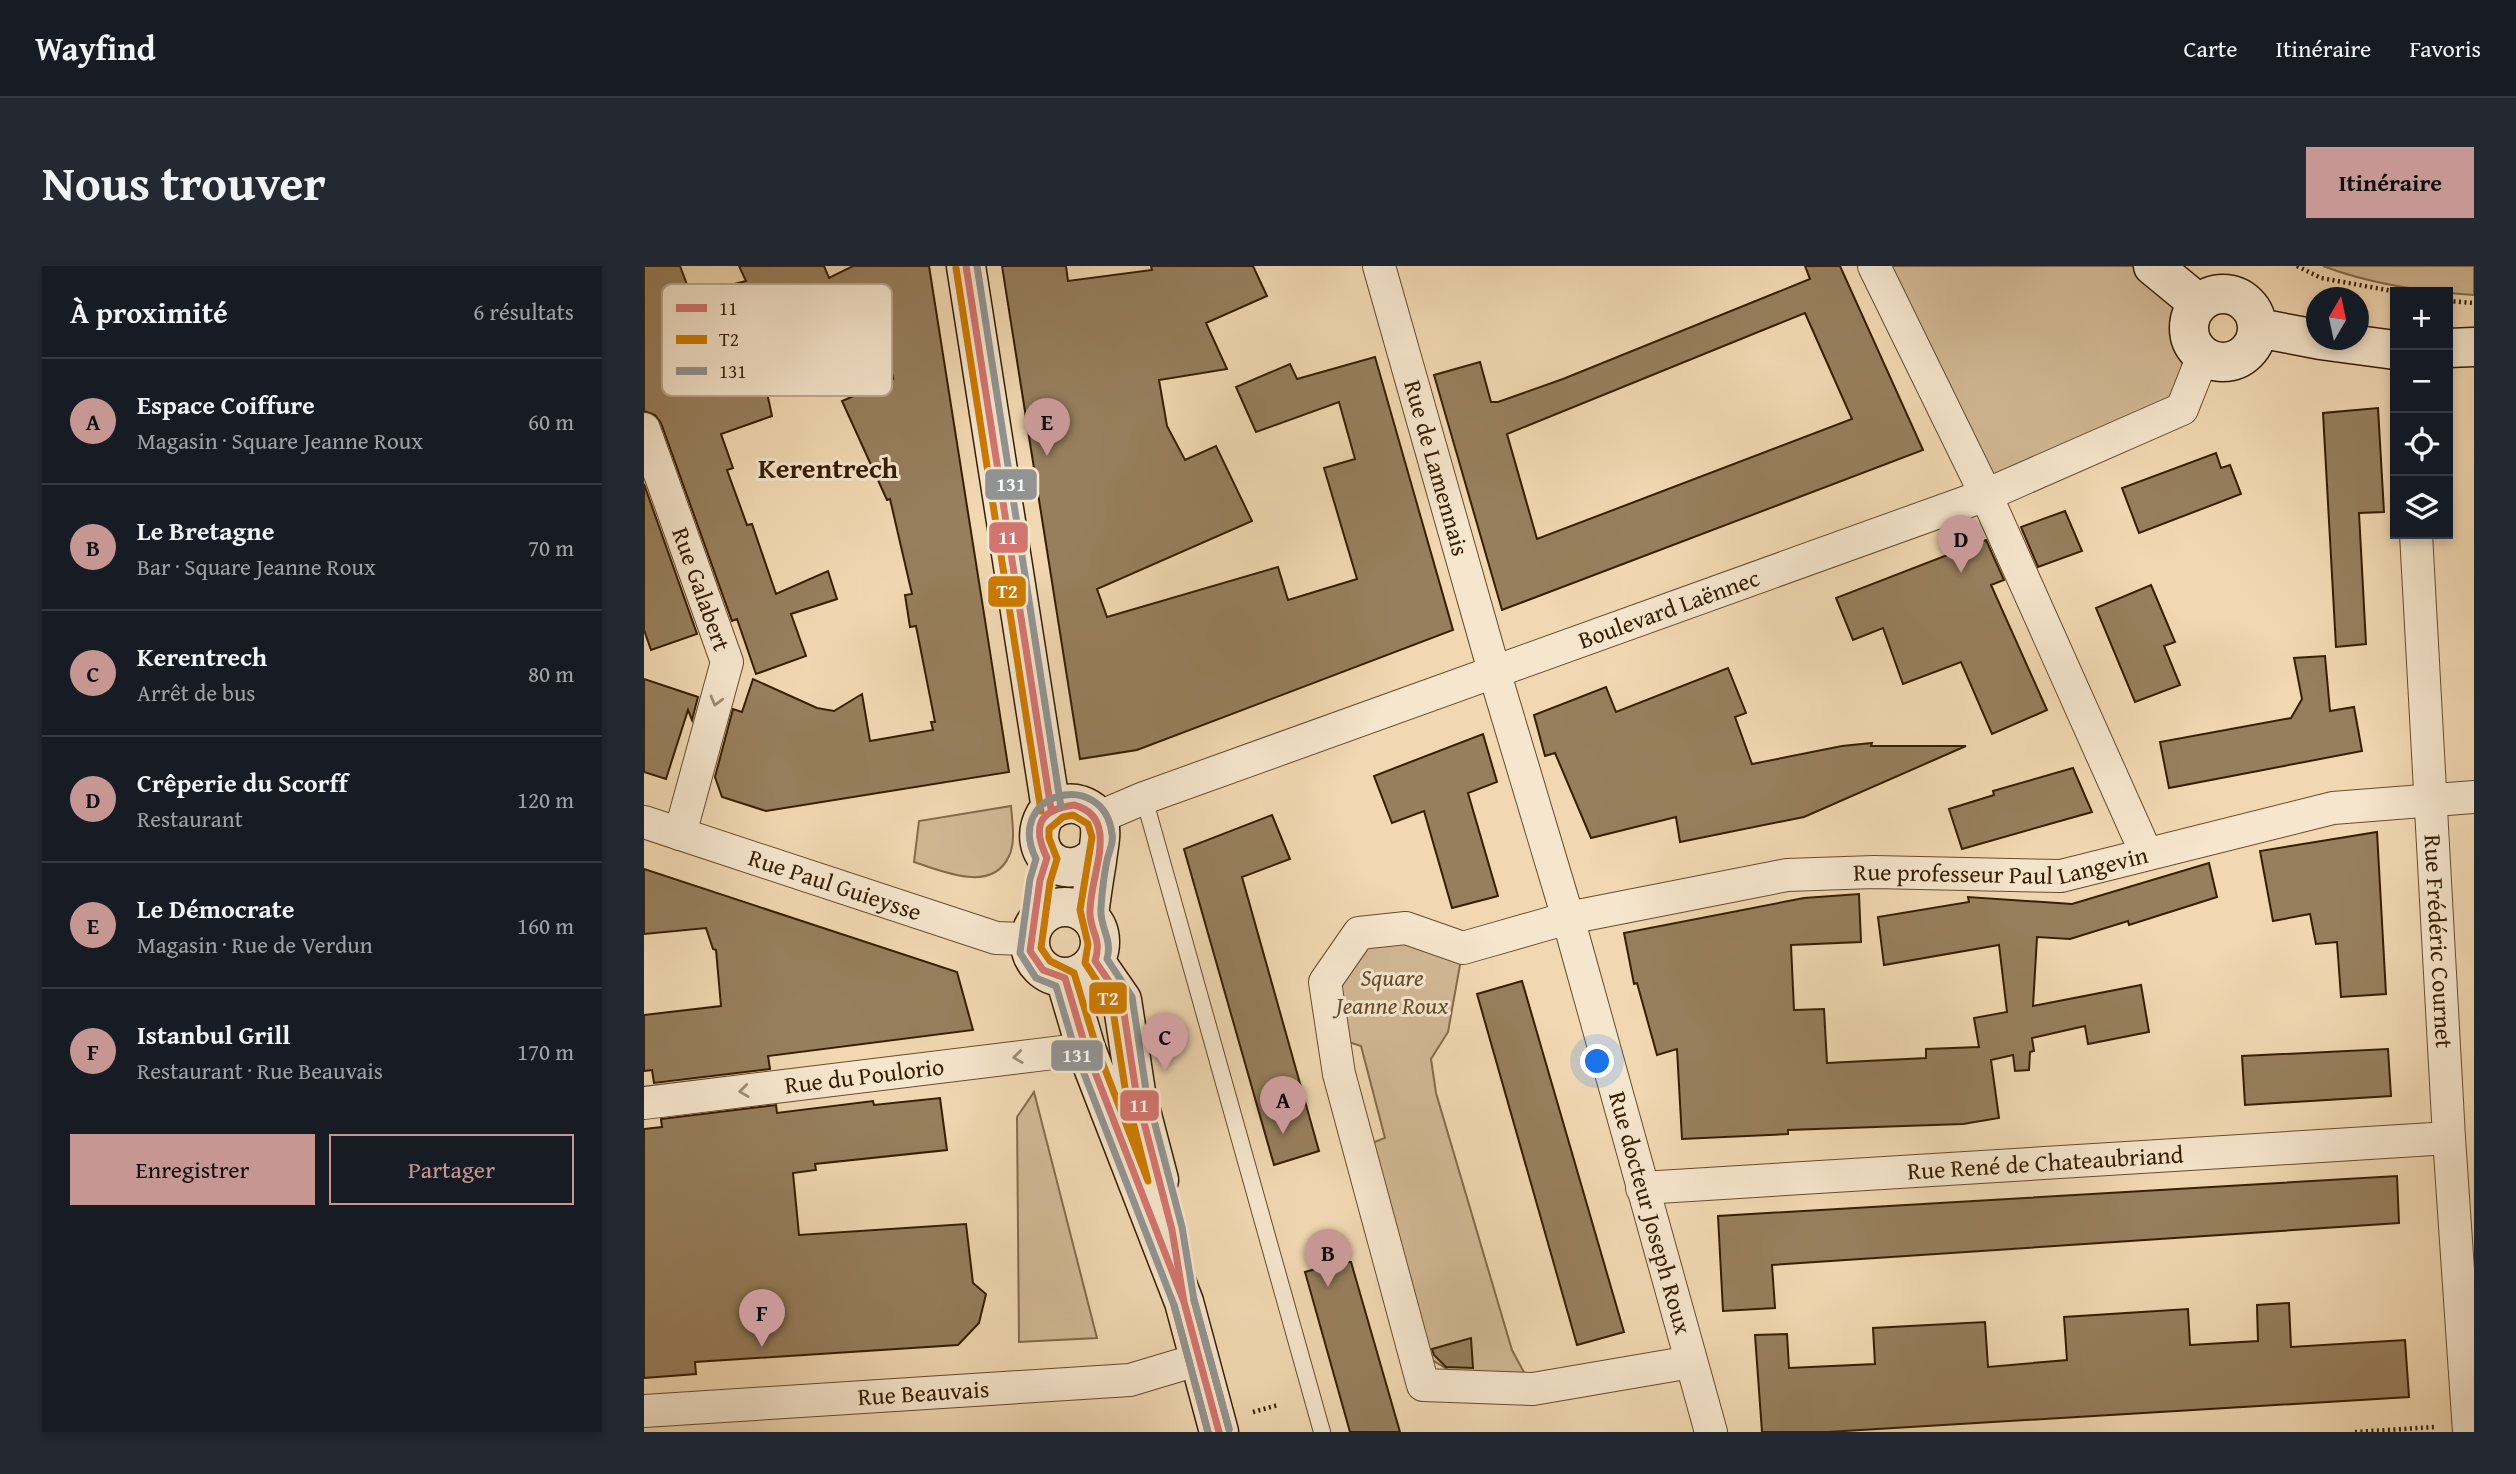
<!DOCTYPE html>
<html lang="fr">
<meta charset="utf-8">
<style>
:root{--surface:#171b24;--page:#242831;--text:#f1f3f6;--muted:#9ea1a6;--line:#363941;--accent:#c59692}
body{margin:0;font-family:"Gentium Book Plus",serif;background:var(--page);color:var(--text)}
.controls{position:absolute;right:21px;top:21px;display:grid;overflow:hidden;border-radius:0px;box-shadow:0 4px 10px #0003}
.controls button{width:63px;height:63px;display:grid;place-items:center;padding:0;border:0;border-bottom:2px solid var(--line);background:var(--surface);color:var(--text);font:35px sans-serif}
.compass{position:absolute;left:1662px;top:21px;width:63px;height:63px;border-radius:50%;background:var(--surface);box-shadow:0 4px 10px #0003;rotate:9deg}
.you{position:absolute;left:954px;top:796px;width:24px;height:24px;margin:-18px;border:5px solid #fff;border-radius:50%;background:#1a73e8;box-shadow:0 0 0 10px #1a73e833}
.badge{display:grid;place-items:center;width:46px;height:46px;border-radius:50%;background:var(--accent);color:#111;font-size:23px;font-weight:700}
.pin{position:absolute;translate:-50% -58px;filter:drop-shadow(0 2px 4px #0008)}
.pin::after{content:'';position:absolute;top:37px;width:24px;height:21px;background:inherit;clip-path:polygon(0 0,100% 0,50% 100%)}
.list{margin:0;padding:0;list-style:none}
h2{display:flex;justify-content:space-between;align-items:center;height:91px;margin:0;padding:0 28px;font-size:30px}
h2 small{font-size:23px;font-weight:400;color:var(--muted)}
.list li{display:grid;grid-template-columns:46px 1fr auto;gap:21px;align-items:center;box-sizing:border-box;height:126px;padding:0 28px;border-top:2px solid var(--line)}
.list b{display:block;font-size:26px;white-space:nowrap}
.list p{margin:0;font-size:23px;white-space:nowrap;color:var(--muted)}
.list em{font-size:23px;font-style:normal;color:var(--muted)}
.actions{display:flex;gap:14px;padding:21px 28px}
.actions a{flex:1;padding:16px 0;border:2px solid var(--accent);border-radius:0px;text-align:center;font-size:24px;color:var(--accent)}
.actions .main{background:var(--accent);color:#111}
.icon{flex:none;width:38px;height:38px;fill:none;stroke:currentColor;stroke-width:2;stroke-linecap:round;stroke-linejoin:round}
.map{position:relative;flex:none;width:1830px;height:1166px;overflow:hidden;border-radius:0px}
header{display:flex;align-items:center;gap:42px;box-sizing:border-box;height:98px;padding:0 35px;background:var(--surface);border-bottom:2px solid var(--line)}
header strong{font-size:33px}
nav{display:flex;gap:38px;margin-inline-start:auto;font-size:24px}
.intro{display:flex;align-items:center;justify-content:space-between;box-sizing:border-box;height:168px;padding:0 42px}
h1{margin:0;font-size:49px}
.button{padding:18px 32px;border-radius:0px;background:var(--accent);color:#111;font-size:24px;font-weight:700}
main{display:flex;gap:42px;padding:0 42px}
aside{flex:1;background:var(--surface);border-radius:0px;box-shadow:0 4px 10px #0003}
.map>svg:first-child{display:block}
</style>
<header>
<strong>Wayfind</strong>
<nav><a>Carte</a><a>Itinéraire</a><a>Favoris</a></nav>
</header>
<div class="intro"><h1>Nous trouver</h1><a class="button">Itinéraire</a></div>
<main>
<aside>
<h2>À proximité<small>6 résultats</small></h2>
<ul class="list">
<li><span class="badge">A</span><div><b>Espace Coiffure</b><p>Magasin · Square Jeanne Roux</p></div><em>60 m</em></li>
<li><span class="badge">B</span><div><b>Le Bretagne</b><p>Bar · Square Jeanne Roux</p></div><em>70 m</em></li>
<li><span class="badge">C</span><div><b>Kerentrech</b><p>Arrêt de bus</p></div><em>80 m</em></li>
<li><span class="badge">D</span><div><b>Crêperie du Scorff</b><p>Restaurant</p></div><em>120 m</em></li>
<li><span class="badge">E</span><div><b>Le Démocrate</b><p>Magasin · Rue de Verdun</p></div><em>160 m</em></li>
<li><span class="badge">F</span><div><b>Istanbul Grill</b><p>Restaurant · Rue Beauvais</p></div><em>170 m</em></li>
</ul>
<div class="actions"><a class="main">Enregistrer</a><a>Partager</a></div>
</aside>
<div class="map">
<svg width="1830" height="1166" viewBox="0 0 1830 1166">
<rect width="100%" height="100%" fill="#f1d8b2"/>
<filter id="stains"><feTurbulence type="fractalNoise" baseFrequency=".00286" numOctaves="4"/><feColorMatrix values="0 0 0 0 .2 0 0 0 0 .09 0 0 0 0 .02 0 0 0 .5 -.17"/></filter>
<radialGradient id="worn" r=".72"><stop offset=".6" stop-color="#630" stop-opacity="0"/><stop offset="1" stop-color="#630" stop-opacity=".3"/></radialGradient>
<path fill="#d1b894" stroke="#846b4a" stroke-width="2" d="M1230,0h279l37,50 -2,14 5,14 -11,65 -196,86z
M1679,0h151v29c-48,-3 -104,-11 -151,-29z
M367,540c1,14 5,36 -2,50 -17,38 -67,15 -95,6l5,-41z
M715,667l104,15 -15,84 -17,27 5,34 76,257 21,39 -57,-2 -63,-39 -54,-200 26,-10 -24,-92 -28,-9 -8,-55z
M390,826l63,246 -78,4 -2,-225z"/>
<path fill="#977f5d" stroke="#361e00" stroke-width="2" fill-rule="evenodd" d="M0,0h36l11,29 55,-14 -7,-15h85l5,12 24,-12h76l80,506 -243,39 -44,-14 -7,-20 18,-68 9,3 11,-33 64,29 17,3 28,-17 8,47 63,-11 -2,-8h4l-19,-96 -6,1 -5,-32 7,-1 -22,-95 -3,1 -45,-99 51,-22 -12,-77 -119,67 10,47 -51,18 12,34 -6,2 20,55 5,-1 24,70 52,-23 9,28 -46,15 15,42 -50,18 -19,-55 -5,2 -71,-198 -6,-8 -11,-4z
M358,0h64l2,15 84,-11 -1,-4h102l14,30 -61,27 21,46 -68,11 8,46 18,34 31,-14 36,75 -155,68 10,28 171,-50 10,33 69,-21 -33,-111 31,-9 -16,-57 -83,30 -20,-45 54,-23 7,15 78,-22 78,273 -316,120 -57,9z
M1161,0h35l83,184 -421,160 -68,-235 46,-13 11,40h7l65,-23 247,-100zM1161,47l47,106 -315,120 -30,-105z
M1734,142l6,104 -25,1 7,131 -30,3 -13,-234z
M1572,187l5,15 9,-3 11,29 -102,39 -17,-45z
M0,218l53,150 -46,16 -7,-20z
M1421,245l17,40 -44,16 -17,-40z
M1342,274l18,40 -13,5 56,125 -55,24 -31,-72 -58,22 -20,-56 -30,12 -17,-42z
M1507,319l24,57 -11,4 16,39 -45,17 -39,-94z
M1681,390l5,55 24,-4 8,44 -193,37 -9,-46 131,-24 11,-19 -8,-41z
M1084,402l18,45 -11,4 17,47 90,-18 30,-3 -1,3h95l-162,71 -124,25 -4,-25 -85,21 -36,-85 -10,3 -11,-41 72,-28 10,25z
M0,413l54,18 -6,23 -4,-10 -22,69 -22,-7z
M839,468l14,48 -29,11 30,103 -46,12 -28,-97 -32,12 -18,-47z
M1429,502l19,44 -130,37 -13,-40 45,-14 -1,-4z
M628,549l18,44 -48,18 77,274 -45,14 -90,-316z
M1733,566l9,162 -45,3 -4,-55 -21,2 -6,-30 -37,7 -13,-70z
M1565,597l8,34 -88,28 -1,-4 -58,18 -33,-2 -4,69 108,-21 8,47 -61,12 -3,-18 -53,12 2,13 -4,1 -1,18 -14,1 -2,-16 -22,5 8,58 -36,6 -175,6v4l-106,5 -5,-90 -20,6 -20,-72 -3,1 -10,-51 180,-35 55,-4 2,48 -70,3 3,65 30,-1 3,54 99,-5v-9l53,-2 -5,-29 33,-6 -8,-67 -115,20 -6,-48 91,-15 -1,-5 104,7z
M0,603l313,103 16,58 -205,26 2,13 -116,14 -2,-13 -8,1v-56l77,-9 -5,-56 -3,-1 -7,-21 -62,6z
M878,715l102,351 -47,13 -100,-351z
M1744,783l3,47 -146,9 -3,-49z
M296,832l7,52 -132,14 1,6 -23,3 6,62 167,-11 7,59 13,11 -7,29 -21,22 -263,17 1,12 -52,4v-249l18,-2 -1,-8 115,-14 1,8 96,-12 1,4z
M1753,910l2,47 -627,42 3,43 -52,3 -5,-95z
M696,996h11l49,170h-50l-45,-160z
M1645,1037l2,44 114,-7 4,57 -581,35h-66l-7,-97 32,-1 2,34 86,-4 -2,-36 112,-6 3,45 79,-7 -3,-43 124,-8 2,36 68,-4 -1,-36z
M827,1072l2,30 -27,-1 -12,-12 -2,-6z"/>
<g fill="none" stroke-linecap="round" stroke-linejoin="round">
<defs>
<path id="lane" d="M500,532l178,634"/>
<g id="street">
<path id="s1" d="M735,0l115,405 74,247 143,514"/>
<path d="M1230,0l112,229 160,358"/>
<path id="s2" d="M0,163l83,233 -47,172"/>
<path id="s3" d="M1772,268l33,604 20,294"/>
<path id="s4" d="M453,552l47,-20 842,-303 196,-86 21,-53"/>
<path id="s5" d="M0,556l352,116 34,1"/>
<path id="s6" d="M0,837l442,-54"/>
<path id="s7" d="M998,922l807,-50"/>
<path id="s8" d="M1047,1096l-158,27 -110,-4 -84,-311 -14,-92 34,-49 47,-5 57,20 105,-30 219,-43 87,-3 187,4 272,-68 141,-11"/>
<path id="s9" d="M0,1145l486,-31 70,-21"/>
</g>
<path id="secondary" d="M322,0l85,543
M1509,0l45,37
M1545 62a34 34 0 1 1 68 0a34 34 0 1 1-68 0Z
M1614,62l58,11
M1676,74l75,10
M1804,82l26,-1
M386 676a35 35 0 1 1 70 0a35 35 0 1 1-70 0Z
M445,650c2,-18 5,-37 8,-55 2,-22 12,-46 -17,-56 -13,-4 -25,1 -35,10 -22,40 23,72 53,38
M451,695l27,39 14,92 23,88
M421,712l21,71 98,253 35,130"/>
</defs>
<use href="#lane" stroke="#654c2c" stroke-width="18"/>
<use href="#street" stroke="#654c2c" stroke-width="34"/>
<use href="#secondary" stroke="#361e00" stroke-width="41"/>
<path stroke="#361e00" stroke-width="4.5" stroke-dasharray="2 3.5" stroke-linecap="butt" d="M1653,0l24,12 77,14
M1804,35l26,2
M609,1146l25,-7
M1711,1166l80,-5"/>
<use href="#lane" stroke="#f6e6cd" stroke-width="16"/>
<use href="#street" stroke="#f6e6cd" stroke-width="32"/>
<use href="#secondary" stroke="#f6e6cd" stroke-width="38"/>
<defs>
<path id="bus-1" d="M322,0l85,543
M430,539c49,13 14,73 16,109 1,20 12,24 5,47l27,39 14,92 36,138 12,72 -98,-253 -21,-71 -22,-8 -13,-19 10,-71 7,-22c-15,-31 -9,-48 27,-53z
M540,1036l35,130"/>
<path id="bus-2" d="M312,2l85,543
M429,549l15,9 4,13 -12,73 8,34 -3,19 27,41 14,90 22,87 -52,-135 -22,-73 -24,-12 -9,-13 9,-66 7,-23 -8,-21v-9l14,-12z
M550,1034l35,129
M530,1039l34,127"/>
<path id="bus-3" d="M333,0l84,541
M564,1166l-34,-127 -98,-252 -20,-67 -20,-8 -16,-25 10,-74 6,-20c-33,-67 68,-92 76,-25 2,9 -3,17 -5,26 -3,15 -5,32 -6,48 -2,18 12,31 6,51l25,38 14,93 36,137 12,73 35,129"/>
</defs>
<use href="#bus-1" stroke="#f6e6cd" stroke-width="12"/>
<use href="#bus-2" stroke="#f6e6cd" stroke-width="12"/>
<use href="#bus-3" stroke="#f6e6cd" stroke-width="12"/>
<use href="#bus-1" stroke="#d3756f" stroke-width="7"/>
<use href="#bus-2" stroke="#cd7b00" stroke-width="7"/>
<use href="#bus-3" stroke="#929493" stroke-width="7"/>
</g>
<defs><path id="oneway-chevron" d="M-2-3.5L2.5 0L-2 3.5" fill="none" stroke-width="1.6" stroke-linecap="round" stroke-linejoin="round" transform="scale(1.75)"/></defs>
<g stroke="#a08c71">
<use href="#oneway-chevron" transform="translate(72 435) rotate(105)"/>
<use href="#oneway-chevron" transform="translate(374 791) rotate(173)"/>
<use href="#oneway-chevron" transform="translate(100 825) rotate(173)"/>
</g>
<g text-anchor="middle" stroke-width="6" stroke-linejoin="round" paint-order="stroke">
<g font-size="24" fill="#361e00" stroke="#f6e6cd">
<text dy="8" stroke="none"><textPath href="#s1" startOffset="210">Rue de Lamennais</textPath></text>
<text dy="8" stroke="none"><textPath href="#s2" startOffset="170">Rue Galabert</textPath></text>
<text dy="8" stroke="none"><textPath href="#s4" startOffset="609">Boulevard Laënnec</textPath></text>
<text dy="8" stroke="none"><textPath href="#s8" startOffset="1400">Rue professeur Paul Langevin</textPath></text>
<text dy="8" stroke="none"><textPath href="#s5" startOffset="201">Rue Paul Guieysse</textPath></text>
<text dy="8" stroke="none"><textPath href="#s3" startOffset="408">Rue Frédéric Cournet</textPath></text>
<text dy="8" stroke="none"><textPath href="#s6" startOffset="222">Rue du Poulorio</textPath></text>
<text dy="8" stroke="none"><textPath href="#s7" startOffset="404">Rue René de Chateaubriand</textPath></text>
<text dy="8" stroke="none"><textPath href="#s1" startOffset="985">Rue docteur Joseph Roux</textPath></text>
<text dy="8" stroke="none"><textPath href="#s9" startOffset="280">Rue Beauvais</textPath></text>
</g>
<g font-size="24" font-style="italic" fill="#644c2c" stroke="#f6e6cd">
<text x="748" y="720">Square<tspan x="748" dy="28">Jeanne Roux</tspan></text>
</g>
<g font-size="28" font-weight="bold" fill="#361e00" stroke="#f6e6cd">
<text x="184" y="212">Kerentrech</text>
</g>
</g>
<rect x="18" y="18" width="230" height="112" rx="10" fill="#f6e6cd" stroke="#bcaa90" stroke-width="2"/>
<rect x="32" y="38" width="31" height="8" fill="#d3756f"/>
<rect x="32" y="69" width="31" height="9" fill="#cd7b00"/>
<rect x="32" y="101" width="31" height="8" fill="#929493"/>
<g font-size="19" fill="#361e00">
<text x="75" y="49">11</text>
<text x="75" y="80">T2</text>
<text x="75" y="112">131</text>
</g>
<g stroke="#f6e6cd" stroke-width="2.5">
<rect x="340" y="202" width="54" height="33" rx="7" fill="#929493"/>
<rect x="344" y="255" width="41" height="33" rx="7" fill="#d3756f"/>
<rect x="343" y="309" width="40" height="33" rx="7" fill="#cd7b00"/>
<rect x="444" y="715" width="40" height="34" rx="7" fill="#cd7b00"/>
<rect x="406" y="773" width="54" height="33" rx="7" fill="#929493"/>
<rect x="475" y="823" width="41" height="33" rx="7" fill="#d3756f"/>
</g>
<g font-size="19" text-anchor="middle" font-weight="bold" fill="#fff">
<text x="367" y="225">131</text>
<text x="364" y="278">11</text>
<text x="363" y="332">T2</text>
<text x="464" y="739">T2</text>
<text x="433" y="796">131</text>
<text x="495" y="846">11</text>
</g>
<rect width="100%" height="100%" filter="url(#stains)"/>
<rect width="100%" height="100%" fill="url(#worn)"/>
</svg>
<div class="controls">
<button>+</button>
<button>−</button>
<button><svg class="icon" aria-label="locate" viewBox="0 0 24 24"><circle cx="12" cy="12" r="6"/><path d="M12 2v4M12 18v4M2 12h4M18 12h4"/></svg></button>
<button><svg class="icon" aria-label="layers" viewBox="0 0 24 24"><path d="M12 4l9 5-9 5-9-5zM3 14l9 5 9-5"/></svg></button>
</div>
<svg class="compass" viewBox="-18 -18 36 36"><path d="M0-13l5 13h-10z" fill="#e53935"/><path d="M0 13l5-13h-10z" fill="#9ea1a6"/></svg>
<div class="you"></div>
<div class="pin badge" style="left:639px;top:868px">A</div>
<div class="pin badge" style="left:684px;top:1021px">B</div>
<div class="pin badge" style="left:521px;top:805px">C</div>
<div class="pin badge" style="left:1317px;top:307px">D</div>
<div class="pin badge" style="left:403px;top:190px">E</div>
<div class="pin badge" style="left:118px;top:1081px">F</div>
</div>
</main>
